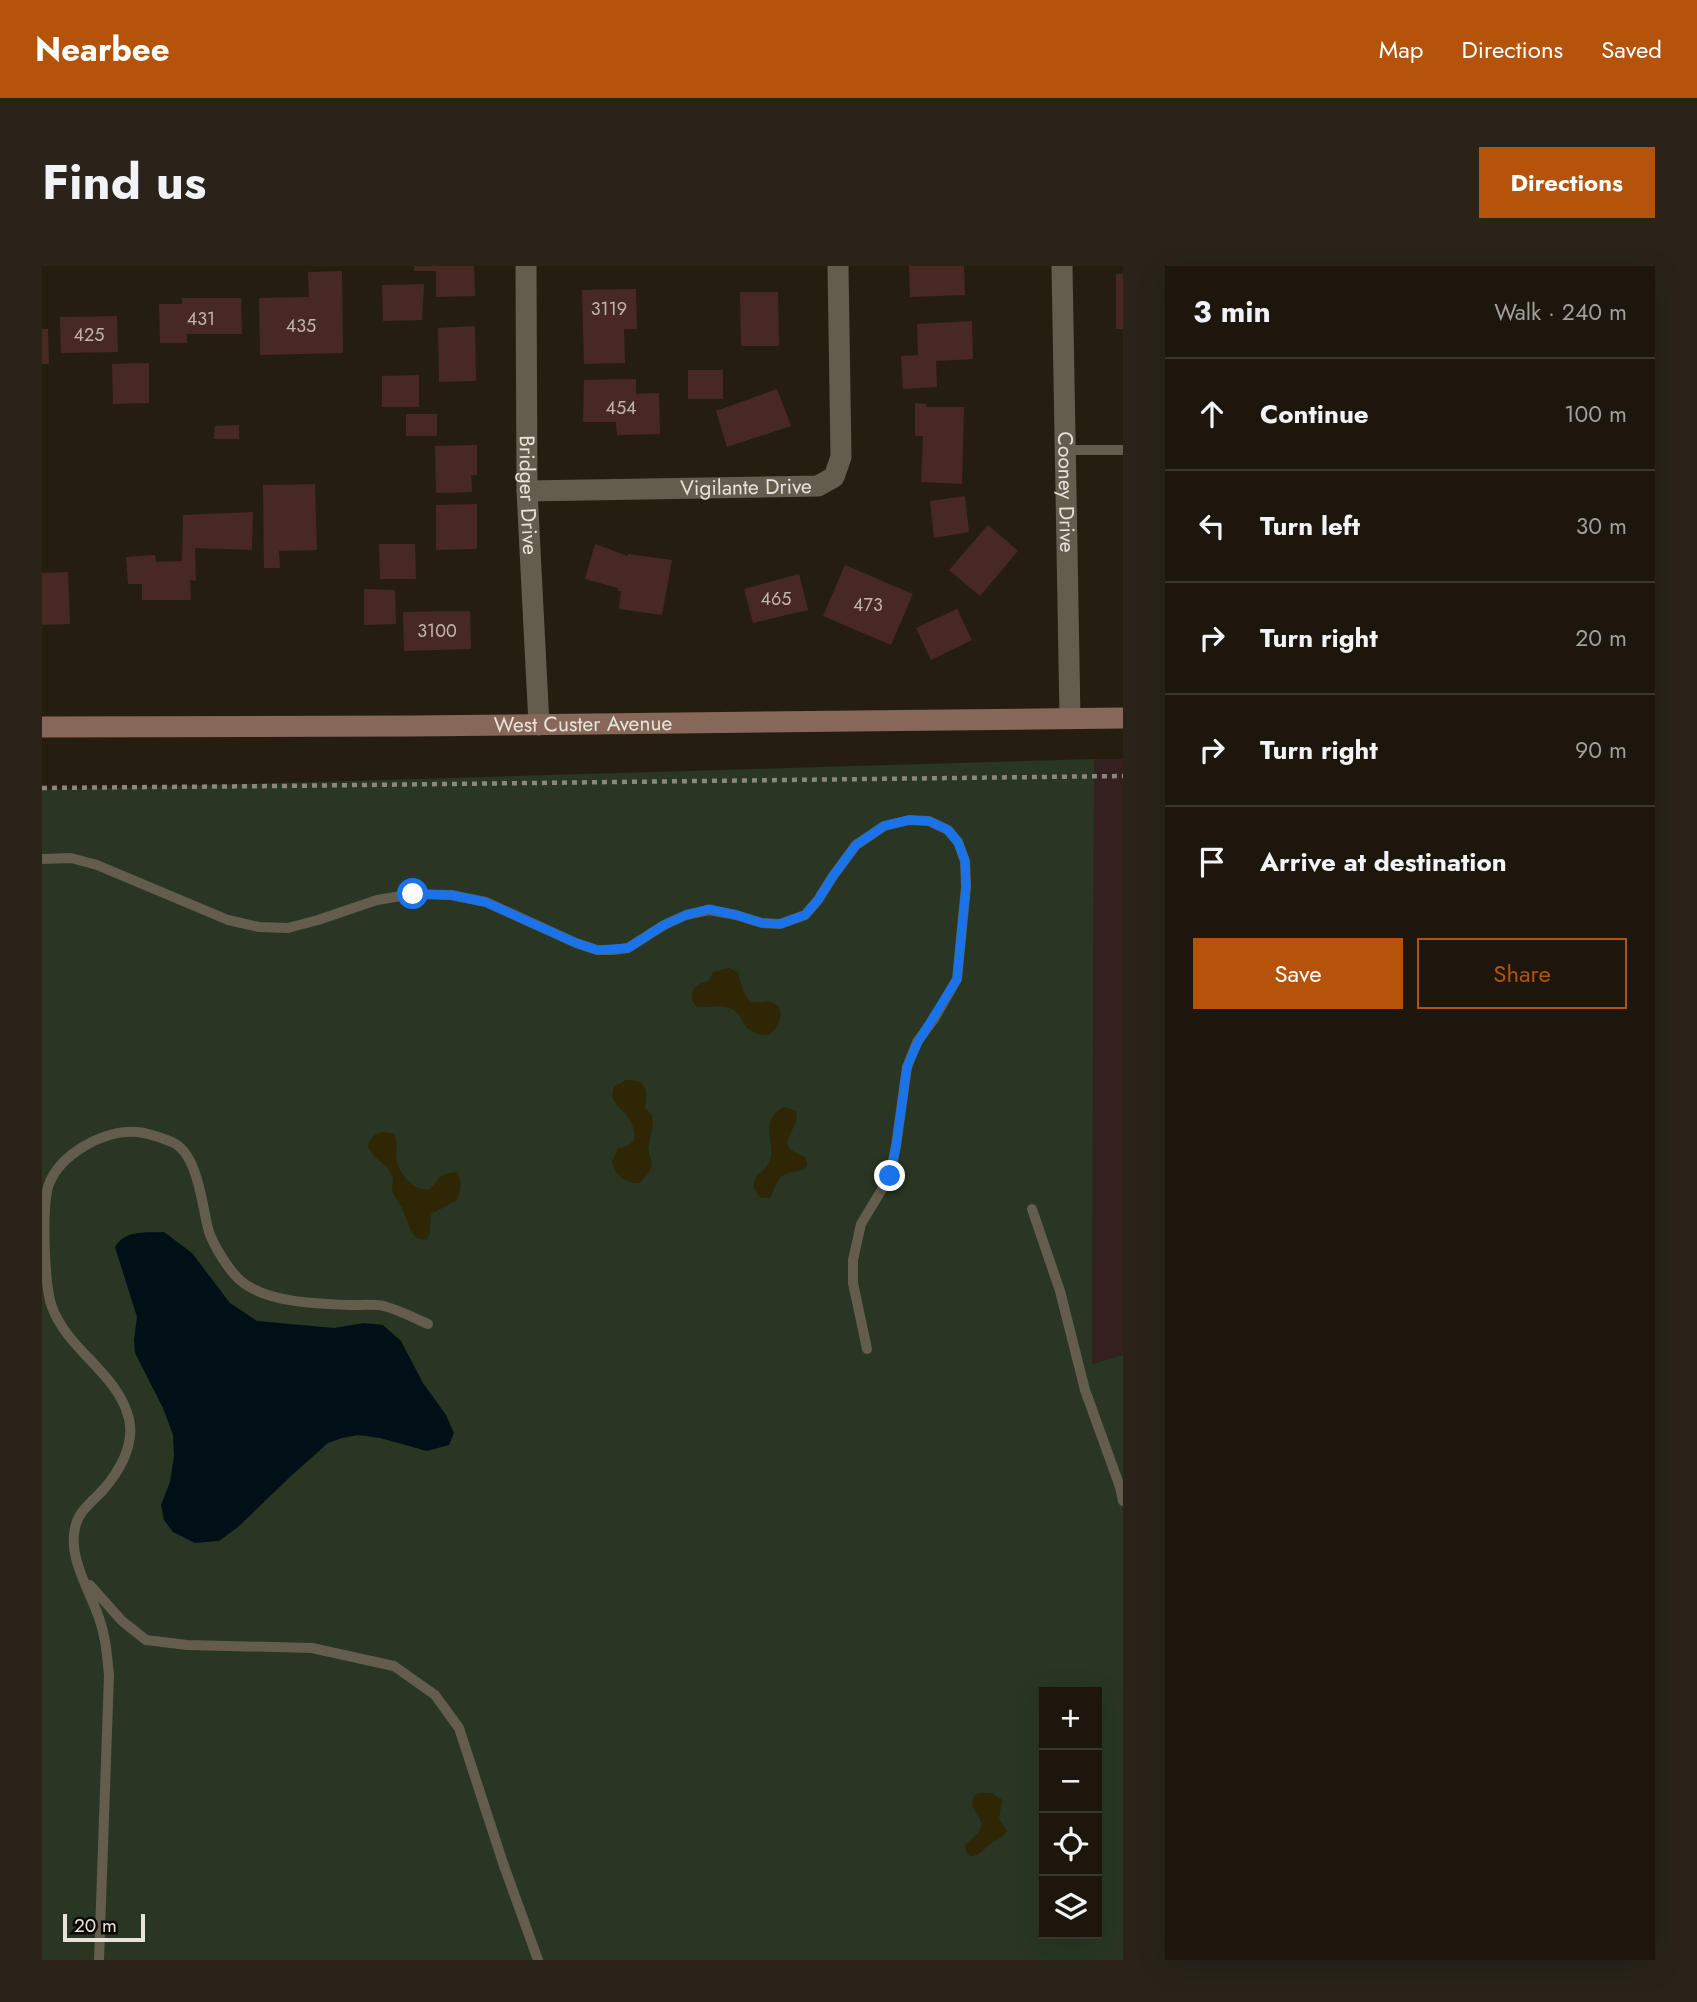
<!DOCTYPE html>
<meta charset="utf-8">
<style>
:root{--surface:#1c160c;--page:#29231a;--text:#f1f3f6;--muted:#a09f9d;--line:#3a352d;--accent:#b45309}
body{margin:0;font-family:Jost,sans-serif;background:var(--page);color:var(--text)}
.controls{position:absolute;right:21px;bottom:21px;display:grid;overflow:hidden;border-radius:0px;box-shadow:0 7px 28px #0002}
.controls button{width:63px;height:63px;display:grid;place-items:center;padding:0;border:0;border-bottom:2px solid var(--line);background:var(--surface);color:var(--text);font:35px sans-serif}
.scale{position:absolute;left:21px;bottom:18px;width:82px;box-sizing:border-box;padding-left:7px;border:4px solid #e8e3da;border-top:0;font-size:19px;line-height:24px;white-space:nowrap;color:#e8e3da;-webkit-text-stroke:5px #0c0904;paint-order:stroke}
.stop{position:absolute;width:21px;height:21px;margin:-16px;border:5px solid #1a73e8;border-radius:50%;background:#fff}
.stop.end{background:#1a73e8;border-color:#fff;box-shadow:0 2px 7px #0008}
.list{margin:0;padding:0;list-style:none}
h2{display:flex;justify-content:space-between;align-items:center;height:91px;margin:0;padding:0 28px;font-size:30px}
h2 small{font-size:23px;font-weight:400;color:var(--muted)}
.list li{display:grid;grid-template-columns:46px 1fr auto;gap:21px;align-items:center;box-sizing:border-box;height:112px;padding:0 28px;border-top:2px solid var(--line)}
.list b{display:block;font-size:26px;white-space:nowrap}
.list em{font-size:23px;font-style:normal;color:var(--muted)}
.actions{display:flex;gap:14px;padding:21px 28px}
.actions a{flex:1;padding:16px 0;border:2px solid var(--accent);border-radius:0px;text-align:center;font-size:24px;color:var(--accent)}
.actions .main{background:var(--accent);color:#fff}
.icon{flex:none;width:38px;height:38px;fill:none;stroke:currentColor;stroke-width:2;stroke-linecap:round;stroke-linejoin:round}
.map{position:relative;flex:none;width:1081px;height:1694px;overflow:hidden;border-radius:0px}
header{display:flex;align-items:center;gap:42px;box-sizing:border-box;height:98px;padding:0 35px;background:var(--accent);color:#fff}
header strong{font-size:33px}
nav{display:flex;gap:38px;margin-inline-start:auto;font-size:24px}
.intro{display:flex;align-items:center;justify-content:space-between;box-sizing:border-box;height:168px;padding:0 42px}
h1{margin:0;font-size:49px}
.button{padding:18px 32px;border-radius:0px;background:var(--accent);color:#fff;font-size:24px;font-weight:700}
main{display:flex;gap:42px;padding:0 42px}
aside{flex:1;background:var(--surface);border-radius:0px;box-shadow:0 7px 28px #0002}
.map>svg:first-child{display:block}
</style>
<header>
<strong>Nearbee</strong>
<nav><a>Map</a><a>Directions</a><a>Saved</a></nav>
</header>
<div class="intro"><h1>Find us</h1><a class="button">Directions</a></div>
<main>
<div class="map">
<svg width="1081" height="1694" viewBox="0 0 1081 1694">
<rect width="100%" height="100%" fill="#251e10"/>
<path fill="#34211f" d="M1052,493h29v596l-31,9z"/>
<path fill="#283623" fill-rule="evenodd" d="M1052,493l-2,605 31,-9v605h-1081v-1170zM1002,1426h53v242h-53z"/>
<path fill="#2e2605" d="M687,702l9,5c3,8 4,21 11,27 7,6 15,0 22,2 18,7 7,25 -2,33 -32,-1 -20,-18 -39,-27 -7,-4 -24,0 -33,-1 -11,-12 -3,-24 11,-26l6,-9z
M584,814c21,0 22,10 19,28l7,7 1,8 -5,26 4,14 -3,10 -10,10c-15,0 -23,-7 -27,-21l6,-13 11,-4 5,-5c4,-30 -29,-31 -20,-53z
M742,841l12,4c5,16 -16,27 -6,38 4,4 11,5 16,9l1,8c-8,8 -18,4 -26,11 -6,5 -7,14 -11,21h-9l-7,-9c-1,-18 9,-14 15,-27 9,-17 -13,-42 15,-55z
M340,866l12,2c6,12 0,18 3,29 4,13 19,30 33,26 11,-11 9,-16 27,-17 5,9 4,18 0,28l-26,14 -1,20 -4,6 -9,-2 -6,-7 -9,-23 -10,-16 1,-14 -5,-10 -13,-11 -7,-10 1,-5 4,-6z
M938,1527h12l10,7 -3,18 8,14c-5,7 -13,8 -19,14 -9,8 -20,19 -23,-1l13,-12 4,-8c-3,-13 -15,-16 -7,-30z"/>
<path fill="#001016" d="M122,966l28,21 38,50 27,18 77,7 30,-5 19,2 18,16 22,42 23,32 8,18 -5,12 -22,6 -47,-13 -22,-3 -16,3 -14,5 -37,33 -53,51 -19,14 -24,2 -22,-11 -9,-12 -3,-15 9,-23 4,-26 -1,-21 -10,-27 -28,-55 -1,-13 3,-23 -22,-70c11,-18 31,-14 49,-15z"/>
<path fill="#482823" d="M372,0h60l1,30 -39,1v-26h-22z
M867,0h55l1,29 -55,2z
M300,5l1,82 -83,2 -1,-57 50,-1 -1,-25z
M1074,8h7v55h-7z
M382,18l-2,36 -39,1 -1,-36z
M594,23l1,40h-13l1,34 -41,1 -2,-74z
M698,26h38l1,54h-38z
M140,32h59l1,36h-55v9h-27l-1,-39h23z
M75,50l1,36 -57,1 -1,-36z
M930,55l1,38 -37,2 1,26 -34,2 -2,-33 17,-1 -1,-31z
M433,60l1,55 -37,1 -1,-54z
M0,63h6l1,35h-7z
M107,97v40l-36,1 -1,-40z
M646,104h35v29h-35z
M377,109v32h-37v-31z
M594,113v15l23,-1 1,41 -43,1 -1,-13h-33l1,-42z
M735,123l14,37 -64,21 -11,-36z
M873,137l12,1 -1,3h38l-2,77 -41,-2 2,-46h-8z
M364,148h31v22h-31z
M197,159v14h-25l1,-13z
M435,179v30h-6l1,17 -36,1 -1,-47z
M273,218l2,66 -38,1 1,17h-16l-1,-83z
M923,230l4,36 -35,6 -4,-37z
M435,238v45l-41,1v-45z
M211,246l-1,38 -57,-2 1,33 -6,-1 1,20h-49v-16h-14l-2,-27 29,-2 1,7 26,-1 1,-46z
M946,259l30,26 -38,45 -31,-26z
M337,278h36l1,35h-36z
M553,278l33,12v-2l44,6 -10,55 -43,-6 2,-18h-3v-3l-33,-9z
M803,299l68,29 -22,51 -68,-29z
M26,306l2,52 -28,1v-52z
M757,308l9,36 -55,13 -9,-34z
M322,323l31,1 1,34 -32,1z
M915,343l15,31 -41,20 -15,-32z
M428,345l1,38 -67,2 -1,-39z"/>
<g fill="none" stroke-linecap="round" stroke-linejoin="round">
<path stroke="#8c867b" stroke-width="4.5" stroke-dasharray="5 5" stroke-linecap="butt" d="M0,522l236,-2 845,-10"/>
<path stroke="#645c4c" stroke-width="10" d="M1023,184h58
M0,593l29,-1 26,7 131,55 31,7 29,1 30,-8 59,-20 36,-6 38,1 35,7 90,41 21,7h16l15,-2 36,-23 22,-10 23,-5 27,5 26,8 18,1 25,-9 13,-15 15,-24 23,-31 28,-19 25,-6 20,1 19,9 10,12 7,19 1,26 -9,92 -23,40 -17,23 -10,25 -11,79 -6,30 -29,48 -8,36v23l14,66
M990,943l28,82 25,99 35,97 3,14
M48,1319l32,36 24,19 41,5 125,3 82,18 41,29 24,33 44,135 35,97
M57,1694l10,-285c-2,-19 -3,-38 -10,-57 -9,-27 -31,-60 -24,-90 3,-17 17,-26 28,-38 16,-18 32,-45 26,-71 -11,-46 -61,-68 -77,-112 -8,-22 -10,-97 -4,-120 10,-32 56,-58 89,-55 11,1 25,6 35,10 27,12 30,66 37,90 5,14 20,39 32,49 26,22 78,23 111,24 10,0 22,-1 32,1 15,4 30,12 44,18"/>
<g stroke="#645c4c" stroke-width="21">
<path id="s1" d="M484,0l1,225 12,234"/>
<path id="s2" d="M1020,0l8,452"/>
<path id="s3" d="M485,225l291,-5 16,-9 7,-20 -3,-191"/>
</g>
<path stroke="#86675a" stroke-width="21" id="s4" d="M0,461l371,-1 710,-8"/>
</g>
<g fill="none" stroke-linecap="round" stroke-linejoin="round">
<path stroke="#1a73e8" stroke-width="9" d="M371,628l38,1 34,7 91,41 21,7 31,-2 36,-23 22,-10 23,-6 27,6 26,8 18,1 25,-9 13,-15 15,-24 23,-31 28,-19 25,-6 20,1 19,9 10,12 7,19 1,26 -9,92 -39,63 -11,25 -11,79 -6,30"/>
</g>
<g text-anchor="middle" stroke-width="7" stroke-linejoin="round" paint-order="stroke">
<g font-size="18" fill="#c0b4ac">
<text x="567" y="49">3119</text>
<text x="159" y="59">431</text>
<text x="259" y="66">435</text>
<text x="47" y="75">425</text>
<text x="579" y="148">454</text>
<text x="734" y="339">465</text>
<text x="826" y="345">473</text>
<text x="395" y="371">3100</text>
</g>
<g font-size="21" fill="#e8e3da" stroke="#0c0904">
<text dy="7" stroke="none"><textPath href="#s3" startOffset="219">Vigilante Drive</textPath></text>
<text dy="7" stroke="none"><textPath href="#s2" startOffset="226">Cooney Drive</textPath></text>
<text dy="7" stroke="none"><textPath href="#s1" startOffset="229">Bridger Drive</textPath></text>
<text dy="7" stroke="none"><textPath href="#s4" startOffset="541">West Custer Avenue</textPath></text>
</g>
</g>
</svg>
<div class="controls">
<button>+</button>
<button>−</button>
<button><svg class="icon" aria-label="locate" viewBox="0 0 24 24"><circle cx="12" cy="12" r="6"/><path d="M12 2v4M12 18v4M2 12h4M18 12h4"/></svg></button>
<button><svg class="icon" aria-label="layers" viewBox="0 0 24 24"><path d="M12 4l9 5-9 5-9-5zM3 14l9 5 9-5"/></svg></button>
</div>
<div class="scale">20 m</div>
<div class="stop" style="left:371px;top:628px"></div>
<div class="stop end" style="left:848px;top:910px"></div>
</div>
<aside>
<h2>3 min<small>Walk · 240 m</small></h2>
<ul class="list">
<li><svg class="icon" aria-label="ahead" viewBox="0 0 24 24"><path d="M12 20V5M6 11l6-6 6 6"/></svg><div><b>Continue</b></div><em>100 m</em></li>
<li><svg class="icon" aria-label="left" viewBox="0 0 24 24"><path d="M17 20v-9H6M10 6l-5 5 5 5"/></svg><div><b>Turn left</b></div><em>30 m</em></li>
<li><svg class="icon" aria-label="right" viewBox="0 0 24 24"><path d="M7 20v-9h11M14 6l5 5-5 5"/></svg><div><b>Turn right</b></div><em>20 m</em></li>
<li><svg class="icon" aria-label="right" viewBox="0 0 24 24"><path d="M7 20v-9h11M14 6l5 5-5 5"/></svg><div><b>Turn right</b></div><em>90 m</em></li>
<li><svg class="icon" aria-label="arrive" viewBox="0 0 24 24"><path d="M6 21V4h12l-3 4 3 4H6"/></svg><div><b>Arrive at destination</b></div></li>
</ul>
<div class="actions"><a class="main">Save</a><a>Share</a></div>
</aside>
</main>
